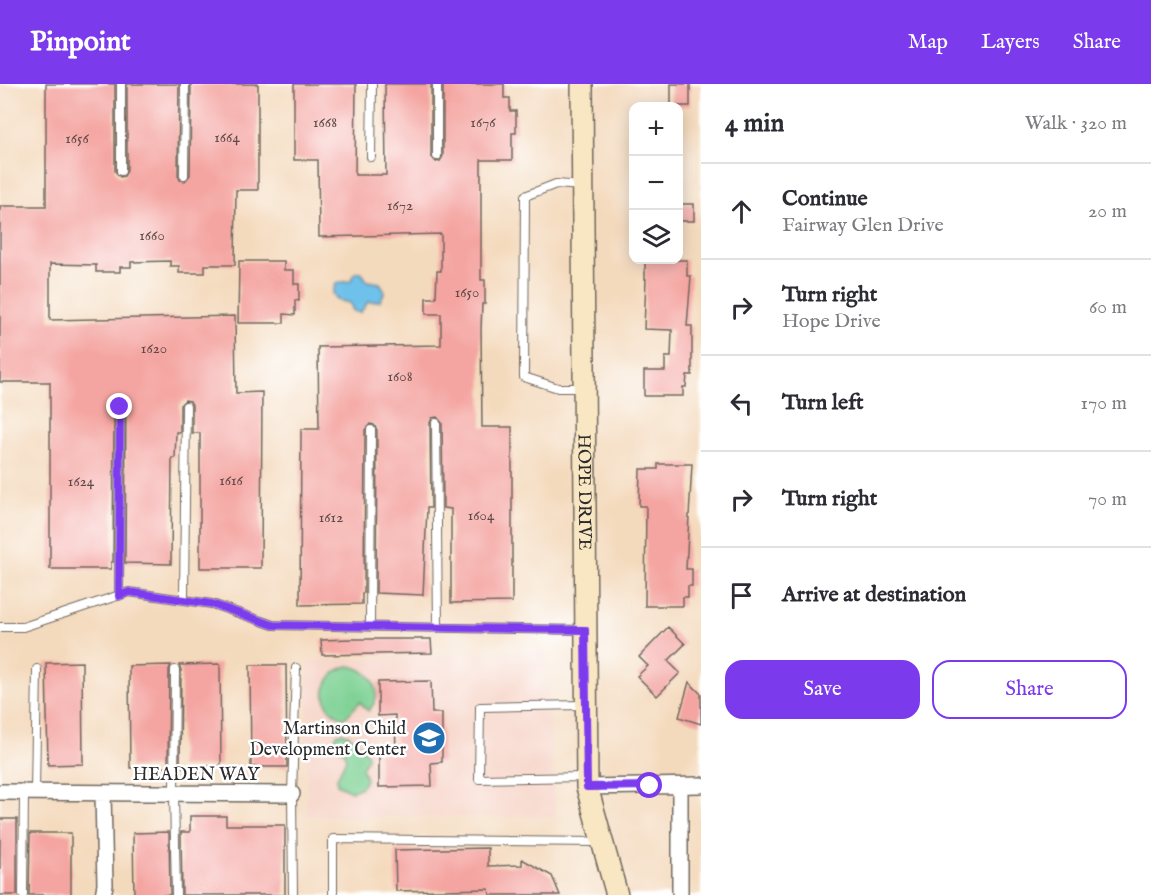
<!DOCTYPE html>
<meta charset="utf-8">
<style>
:root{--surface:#fff;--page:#f2f2f3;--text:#2b2b33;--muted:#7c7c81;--line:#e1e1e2;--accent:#7c3aed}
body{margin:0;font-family:"IM FELL English",serif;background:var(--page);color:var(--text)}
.controls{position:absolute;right:18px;top:18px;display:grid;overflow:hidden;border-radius:12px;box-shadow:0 3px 15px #0003}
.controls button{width:54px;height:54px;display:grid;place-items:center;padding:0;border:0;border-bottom:2px solid var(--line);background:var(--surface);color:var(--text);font:30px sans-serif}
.stop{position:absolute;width:18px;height:18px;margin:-14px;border:4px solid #7c3aed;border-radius:50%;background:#fff}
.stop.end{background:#7c3aed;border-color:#fff;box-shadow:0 2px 6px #0008}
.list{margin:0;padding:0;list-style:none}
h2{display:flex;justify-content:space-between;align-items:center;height:78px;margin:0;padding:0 24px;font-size:26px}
h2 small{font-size:20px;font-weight:400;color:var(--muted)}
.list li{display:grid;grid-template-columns:39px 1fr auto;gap:18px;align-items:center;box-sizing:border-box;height:96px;padding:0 24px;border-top:2px solid var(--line)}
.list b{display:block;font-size:22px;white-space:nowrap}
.list p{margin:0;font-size:20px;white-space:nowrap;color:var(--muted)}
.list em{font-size:20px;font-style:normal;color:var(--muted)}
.actions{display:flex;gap:12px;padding:18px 24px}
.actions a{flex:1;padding:14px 0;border:2px solid var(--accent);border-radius:18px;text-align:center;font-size:21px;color:var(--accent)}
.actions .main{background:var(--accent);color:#fff}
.icon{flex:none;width:33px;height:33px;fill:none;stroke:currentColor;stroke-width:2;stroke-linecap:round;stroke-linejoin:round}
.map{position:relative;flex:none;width:701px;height:811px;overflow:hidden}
header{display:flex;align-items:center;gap:36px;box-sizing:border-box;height:84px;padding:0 30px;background:var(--accent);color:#fff}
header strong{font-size:28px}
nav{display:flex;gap:33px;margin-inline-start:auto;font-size:21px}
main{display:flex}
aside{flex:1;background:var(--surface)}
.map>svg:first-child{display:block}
</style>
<header>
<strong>Pinpoint</strong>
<nav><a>Map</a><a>Layers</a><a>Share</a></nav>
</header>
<main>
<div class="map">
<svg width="701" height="811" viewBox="0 0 701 811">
<rect width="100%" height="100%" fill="#fff"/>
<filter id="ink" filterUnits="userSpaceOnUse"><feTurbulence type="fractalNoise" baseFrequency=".0167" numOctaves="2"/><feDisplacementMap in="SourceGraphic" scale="12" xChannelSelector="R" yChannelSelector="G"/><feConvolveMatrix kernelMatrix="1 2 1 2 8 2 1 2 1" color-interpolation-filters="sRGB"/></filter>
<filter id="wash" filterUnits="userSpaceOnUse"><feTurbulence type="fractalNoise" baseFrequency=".008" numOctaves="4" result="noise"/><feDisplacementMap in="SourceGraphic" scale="24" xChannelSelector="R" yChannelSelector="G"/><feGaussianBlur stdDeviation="1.35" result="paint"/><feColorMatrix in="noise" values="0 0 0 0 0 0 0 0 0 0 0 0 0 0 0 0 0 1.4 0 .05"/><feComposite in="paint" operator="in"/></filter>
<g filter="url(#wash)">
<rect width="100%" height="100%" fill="#f4dabd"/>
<path fill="#f6d2c4" d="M545,566l10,167 -249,-1 2,-155z"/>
<path fill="#7bd093" stroke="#537e5f" stroke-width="1.5" d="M348,582c23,2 39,27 20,45l-8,-9 -15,16c-30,-8 -25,-44 3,-52z
M343,648c8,4 22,17 25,24l-6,13 4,10c-3,8 -6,10 -15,12l-14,-7v-6l9,-19 -2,-7 -9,-7v-7l2,-4z"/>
<path fill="#6ec1ea" stroke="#4c768a" stroke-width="1.5" d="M357,188l5,1 5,8 13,2 5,8 -5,10 -12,1 -8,11 -7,-2 -3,-8 -13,-3 -4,-7 3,-10 15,-2 2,-6z"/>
<g id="blocks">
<path fill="#f4a5a1" d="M46,0h69v87l5,6 4,-1 3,-5v-87h52l-1,91 2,5 5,1 5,-6 1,-91h67v106h-22l-1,75h-30v8h-26v-7h-9v-5l-39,1v5h-11v5h-24v-7l-46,-1v56l185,-4 1,77 26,-1 -1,176h-61v-135h-8v-28l-2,-4 -5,-1 -5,5v27h-4l-1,26h-3l-1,106 -46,-1 1,-156 -3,-5 -4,-1 -5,6 -1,155h-2v7h-61v-187h-50v-176h46z
M294,0h62l-1,91h31l-1,-91h46v72l5,6 4,-1 3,-5v-72h61v14h6v13h6v22h-4v27h-31v120h4v24h-3l-1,24 1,99h30v175l-61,1v-94l-8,-1 -1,-85 -5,-6 -5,1 -2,5 1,85h-4l-4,87 -47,-2 1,-163 -3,-5 -4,-1 -5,6 -1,163h-2v11l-62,1 1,-176h18l-1,-82 123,-2v-31h-15v-16h10l1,-27h4v-37l-122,3 -1,-77h-24z
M671,0h19v22h-19z
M678,120h16v17h-16z
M645,176h42v16h4l-4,50h5v49h-5l-1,12h-3v9h-39v-25h21v-14h6l1,-27 -28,-1 2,-50h-1z
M239,177h45v9h10v14h5v17l-4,-1v15l-11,-1v9h-46z
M658,380h34l-6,105h6v17h-4v11h-5v9h-38l1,-100h-7l1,-37h18z
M668,543l17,17 -17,17 12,12 -23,23 -20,-20 11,-10 -9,-9z
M352,555h79l1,14 -110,2 -1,-15z
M82,578l1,102 -35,1 -2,-102z
M220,580l1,102 -41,1 1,-97 -2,-5z
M171,581l-2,5 -1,97 -38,1 -1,-102z
M250,581h36l1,102h-36z
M431,597l1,32h10v49l-11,1 1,23 -53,1v-33l17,-1 -1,-38 -17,1v-34z
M689,598l12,12v30l-22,-7z
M190,732h36v9h59v70h-103l-1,-63h9z
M0,735h17v76h-17z
M169,748l1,63h-36l-1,-62z
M30,749h41v62h-42z
M488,764v18l34,-1v-6l30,17 8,19h-70l-1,-6 -93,2 -1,-41z"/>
</g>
</g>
<g filter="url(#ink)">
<use href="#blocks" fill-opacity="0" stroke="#71685e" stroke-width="1.5"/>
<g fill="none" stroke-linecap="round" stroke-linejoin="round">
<defs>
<path id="lane" d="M121,0v87
M437,72v-72
M371,73l1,-73
M184,91l1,-91
M582,102l-26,-2 -31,12 -1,181 34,11h24
M436,339l2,205
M119,512l1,-189
M184,514l2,-192
M0,543h23l106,-35 83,12 61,21 311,5
M370,543l1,-197
M175,586l-1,123 2,102
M584,621l-104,2 -1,72 106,-2
M35,708l2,-123
M23,811l1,-103
M293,811l-1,-101 4,-126
M333,811v-56l266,3"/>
<path id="street" d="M587,703l114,-2
M0,708l292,2
M103,709l2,92 -2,10
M680,811v-109"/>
<g id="secondary">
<path id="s1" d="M582,0l5,703 30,108"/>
</g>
</defs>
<use href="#lane" stroke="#71685e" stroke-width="10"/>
<use href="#street" stroke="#71685e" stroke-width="18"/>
<use href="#secondary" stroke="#71685e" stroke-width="24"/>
<use href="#lane" stroke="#fff" stroke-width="8"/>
<use href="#street" stroke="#fff" stroke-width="15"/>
<use href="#secondary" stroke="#f9e7c3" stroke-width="21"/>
</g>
</g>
<g fill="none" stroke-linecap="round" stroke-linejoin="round" filter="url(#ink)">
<path stroke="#7c3aed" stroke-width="8" d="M120,323l-1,189 10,-4 83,12 61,21 312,5 2,157 63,-1"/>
</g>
<defs>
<symbol id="school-disc" viewBox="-11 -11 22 22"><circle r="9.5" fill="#1f6fb2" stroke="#fff"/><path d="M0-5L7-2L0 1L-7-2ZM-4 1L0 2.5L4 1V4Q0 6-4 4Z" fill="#fff"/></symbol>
</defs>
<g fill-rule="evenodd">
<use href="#school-disc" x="410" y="635" width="38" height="38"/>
</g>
<g text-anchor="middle" stroke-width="5" stroke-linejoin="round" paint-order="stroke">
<g font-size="15" fill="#5d4a48">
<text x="325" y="43">1668</text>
<text x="483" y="43">1676</text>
<text x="227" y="58">1664</text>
<text x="77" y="59">1656</text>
<text x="400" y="126">1672</text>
<text x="152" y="156">1660</text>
<text x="467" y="213">1650</text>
<text x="154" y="269">1620</text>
<text x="400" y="297">1608</text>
<text x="231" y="401">1616</text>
<text x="81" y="402">1624</text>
<text x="481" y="436">1604</text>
<text x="331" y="438">1612</text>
</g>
<g font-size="18" fill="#2b2b2b" stroke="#fff">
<text dy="6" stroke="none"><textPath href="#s1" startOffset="408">HOPE DRIVE</textPath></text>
<text x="196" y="696">HEADEN WAY</text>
</g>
<g font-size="18" fill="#2b2b2b" stroke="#fff" text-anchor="end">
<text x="406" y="650">Martinson Child<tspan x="406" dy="21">Development Center</tspan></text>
</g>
</g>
</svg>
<div class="controls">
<button>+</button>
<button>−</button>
<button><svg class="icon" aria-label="layers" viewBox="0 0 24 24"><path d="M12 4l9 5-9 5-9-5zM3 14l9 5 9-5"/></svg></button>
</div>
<div class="stop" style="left:650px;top:702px"></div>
<div class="stop end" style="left:120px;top:323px"></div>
</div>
<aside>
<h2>4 min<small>Walk · 320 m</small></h2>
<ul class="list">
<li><svg class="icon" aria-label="ahead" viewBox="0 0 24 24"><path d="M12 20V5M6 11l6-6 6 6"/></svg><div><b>Continue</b><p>Fairway Glen Drive</p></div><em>20 m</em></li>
<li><svg class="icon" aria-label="right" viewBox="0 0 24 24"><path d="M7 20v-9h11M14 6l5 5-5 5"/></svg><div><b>Turn right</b><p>Hope Drive</p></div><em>60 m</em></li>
<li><svg class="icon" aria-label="left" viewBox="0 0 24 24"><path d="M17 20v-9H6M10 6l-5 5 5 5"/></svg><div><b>Turn left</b></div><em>170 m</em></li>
<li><svg class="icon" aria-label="right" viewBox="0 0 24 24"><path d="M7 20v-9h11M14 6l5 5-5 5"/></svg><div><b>Turn right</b></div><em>70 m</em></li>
<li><svg class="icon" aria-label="arrive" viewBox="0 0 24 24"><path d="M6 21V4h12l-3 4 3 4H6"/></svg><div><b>Arrive at destination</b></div></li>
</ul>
<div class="actions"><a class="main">Save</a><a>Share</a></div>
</aside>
</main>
